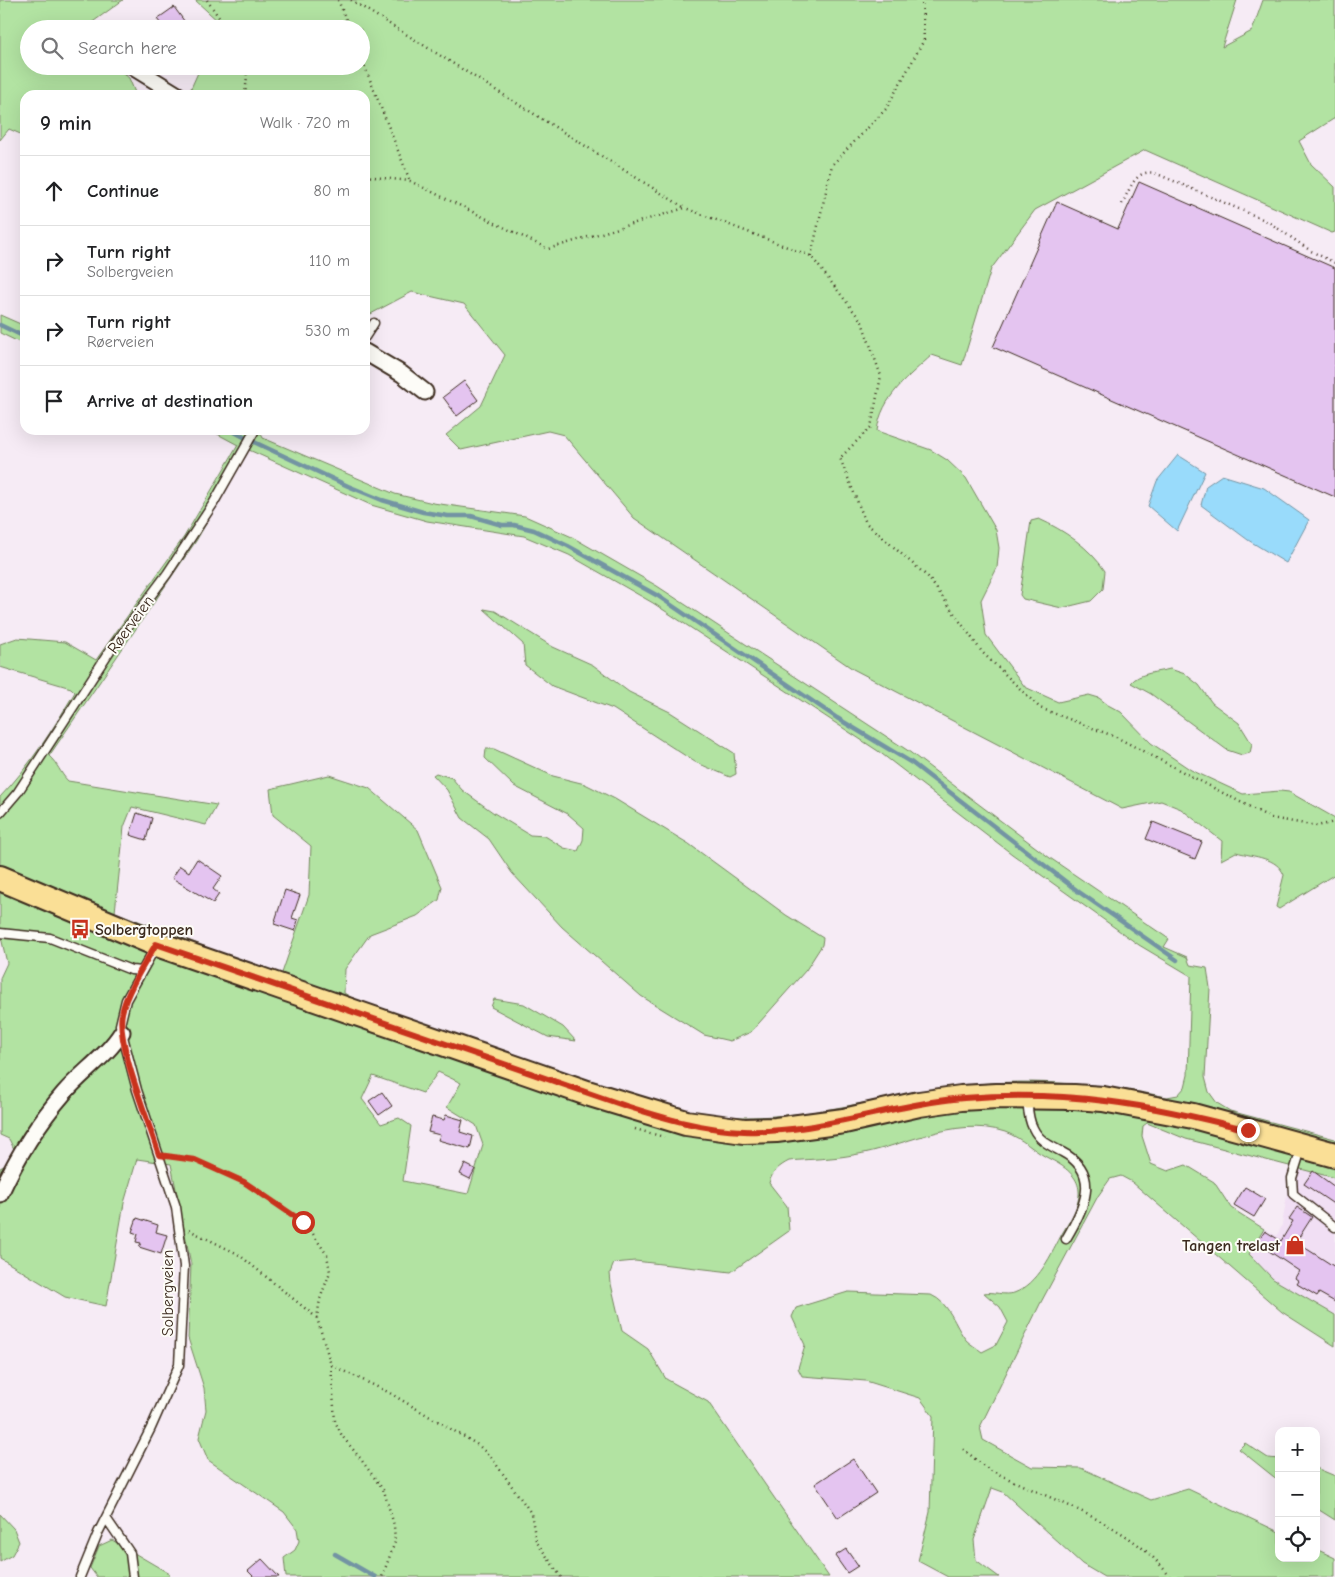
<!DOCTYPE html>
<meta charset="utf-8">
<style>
:root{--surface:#fff;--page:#f6f6f6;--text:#202124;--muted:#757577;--line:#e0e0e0}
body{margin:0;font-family:"Comic Neue",sans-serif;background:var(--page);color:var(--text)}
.controls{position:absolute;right:15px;bottom:15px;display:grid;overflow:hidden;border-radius:10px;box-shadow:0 5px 20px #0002}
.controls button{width:45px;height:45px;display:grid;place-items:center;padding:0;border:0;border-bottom:1px solid var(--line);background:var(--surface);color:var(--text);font:25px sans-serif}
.stop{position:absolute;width:15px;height:15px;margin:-11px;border:4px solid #c8321e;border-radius:50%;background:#fff}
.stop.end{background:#c8321e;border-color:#fff;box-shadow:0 1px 5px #0008}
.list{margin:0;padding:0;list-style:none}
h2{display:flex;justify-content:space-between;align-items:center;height:65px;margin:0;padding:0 20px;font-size:21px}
h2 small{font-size:16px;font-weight:400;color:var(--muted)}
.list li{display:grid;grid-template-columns:32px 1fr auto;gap:15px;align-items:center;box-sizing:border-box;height:70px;padding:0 20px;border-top:1px solid var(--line)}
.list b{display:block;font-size:19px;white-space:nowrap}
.list p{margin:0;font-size:16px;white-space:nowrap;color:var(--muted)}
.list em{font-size:16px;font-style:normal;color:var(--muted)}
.icon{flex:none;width:28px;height:28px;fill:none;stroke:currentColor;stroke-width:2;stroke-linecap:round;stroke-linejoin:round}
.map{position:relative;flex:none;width:1335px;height:1577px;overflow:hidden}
.search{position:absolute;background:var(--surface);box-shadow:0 5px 20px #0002;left:20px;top:20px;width:350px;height:55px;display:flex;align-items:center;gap:12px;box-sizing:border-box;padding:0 18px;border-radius:28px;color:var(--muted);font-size:19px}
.panel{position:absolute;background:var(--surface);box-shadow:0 5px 20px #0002;left:20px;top:90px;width:350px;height:345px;border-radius:15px}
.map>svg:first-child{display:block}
</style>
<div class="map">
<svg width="1335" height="1577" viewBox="0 0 1335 1577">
<rect width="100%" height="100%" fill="#f6ebf5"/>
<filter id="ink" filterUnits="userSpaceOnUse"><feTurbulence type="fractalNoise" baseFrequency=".02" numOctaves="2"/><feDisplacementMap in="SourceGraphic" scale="10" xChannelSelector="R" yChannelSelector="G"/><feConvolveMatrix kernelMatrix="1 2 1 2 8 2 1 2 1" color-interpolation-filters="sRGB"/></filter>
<g filter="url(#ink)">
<path fill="#f1dff4" d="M1292,1165l43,13v137l-62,-36 -24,-25 15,-25 13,7 5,-11z"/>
<path fill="#b2e3a2" stroke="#768660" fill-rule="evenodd" d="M0,0h123l-40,29h-54v37h85l15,12 7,17h-111v41l-16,-7 -9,11z
M195,0h1042l-15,47 30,-16 11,-31h72v118l-36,23 12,23 24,23v45l-3,1 -187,-83 -110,60 -44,59 -29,96 -30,-10c-23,21 -51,42 -55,76l54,19 16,10 19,18 30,52 3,18 -2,20 -16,32 5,35 39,52 33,15 31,-7 10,3 9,7 13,7 30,31 40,27 52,24 37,-3 9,1 46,26v56l-56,35 -3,-2 8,-32c-7,-18 -30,-18 -48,-23l-15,8 1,-19 -41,-32 -20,-8 -39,8 -269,-140 -219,-151 -70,-83 -16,-4 -87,19 -15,-15 35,-29 24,-51 -41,-51 -52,-12 -47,25v-222h-177l13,-29h160v-37h-143l2,-6z
M0,315l25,11v19l-25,-12z
M210,430h49l4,8 132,56 38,9 92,13 47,21 85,49 250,164 143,108 119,81 -5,8 23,10 3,8 17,3 3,20 -5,89 4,15 8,11 13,8 105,28v39l-149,-39 -39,-16 -4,3 -1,10 9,28 17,7 18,-6 28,17 17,26 33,21 -15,25 24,25 62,36v31l-53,-34 -150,-130 -11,-6 -11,3 -12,17 -58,108 -60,123 3,13 49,27 49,1 70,32 37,-11 91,43v26h37v-9l19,9v19h-231l-22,-13 -79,-72 -11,-4 -18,52 2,20 23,17h-51l-30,-16 12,-49 3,-96 -13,-18 -54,-17 -64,-5 -4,-8 7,-23 -13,-28 4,-9 52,-16 83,3c19,8 23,30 35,45 4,4 11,8 16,12l14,-7 12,-23 -8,-15 -16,-14c9,-2 20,3 30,0 25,-9 37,-39 49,-61 20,-32 27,-53 -13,-73 -15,-7 -28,-21 -45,-27 -51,-17 -103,16 -152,23 -21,4 -43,4 -64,6 -10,5 -17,11 -20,22l18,23 2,25 -58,41 -96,-11 -21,2 -4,10 1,11 11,47 26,18 18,30 42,23 121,175h-543l-2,-19 11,-8 4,-9 -2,-12 -13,-17 -76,-52 -9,-22 7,-28 -2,-22 -16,-50 3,-74 -20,-100 -34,-5 -13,44 -18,103 -41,-9 -65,-39v-90l6,-3 8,-16 -5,-10 -9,-4v-157l7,-15 -7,-30v-136c30,-31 53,-68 75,-105l-4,-4 -71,-21v-23l17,-6 48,4 31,18 88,-123 54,-92zM249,450l122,55 56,16 97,15 45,19 84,48 225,148 134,103 127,91 52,31 -3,99 -3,12 -7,8 -11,2c-70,-14 -146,-20 -217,-10 -69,10 -134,30 -203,30 -62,0 -122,-23 -180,-42 -71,-24 -142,-50 -213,-76l-10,-6 1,-24 25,-35 47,-18 22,-16 3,-13 -24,-57 -49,-42 -40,-13 -59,14 3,26 38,31 -2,49 -28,81 -166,-64 9,-85 8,-20 74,18 11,-20 -149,-24c-8,-8 -10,-17 -19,-25l147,-215zM438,1072l23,11 -14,24 29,18 7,20 -15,49 -65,-13 8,-55 -12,-8 -18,6 -19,-25 11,-23 50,17z
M1039,519c25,11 51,29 66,52l-2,18 -12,12 -29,7 -39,-9 -3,-4 11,-74z
M484,609l11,2 58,36 40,18 36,27 41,20 64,41 2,21 -6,3 -35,-15 -82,-53 -61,-23 -27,-21 -2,-21z
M1170,669l15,5 14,11 13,18 27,20 13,21 -2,9 -8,2 -15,-5 -76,-56 -20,-11c7,-10 28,-11 39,-14z
M486,749h8l59,27 32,8 30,15 74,45 97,71 37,23 -1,7 -16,25 -55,62 -21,9 -26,-6 -63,-39 -79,-69 -50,-54 -23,-34 -27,-21 -15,-28 -14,-15 3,-2 16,5 10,12 32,23 36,22 15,1 19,12 14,3 5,-11 1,-12 -16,-14 -54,-28 -29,-28z
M494,999l30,5 39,23 13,14 -28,-4 -57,-30z
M1245,1443l23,15 11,1v22l-40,-32z
M1316,1468l19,8v44l-19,-12z
M0,1514l14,15 5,13 -7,13 -12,7z
M112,1540l58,34 -4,3h-69l-7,-9 9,-22z"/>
<path fill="#99dbfb" stroke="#7394a3" d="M1178,455l27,17 -28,59 -29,-25 9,-25z
M1222,475l42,13 45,32 -23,43 -38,-23 -47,-35 5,-19z"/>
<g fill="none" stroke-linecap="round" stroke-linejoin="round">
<path stroke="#7394a3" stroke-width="4.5" d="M0,325l25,12
M231,430l13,7
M254,442l94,44 34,14 41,12 25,4h23l31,9h12l20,5 34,16 90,50 179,122 75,45 167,129 98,68
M335,1554l40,23"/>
</g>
<path fill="#e4c4f0" stroke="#3b2a1e" d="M174,7l16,22h-25l-8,-10z
M1139,182l196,86v229l-342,-150 64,-145 61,27z
M464,381l14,19 -21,16 -14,-19z
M137,813l15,5 -6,22 -16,-5z
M1153,822l49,20 -7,17 -49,-20z
M197,859l25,17 -9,13 6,5 -6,9 -41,-25 8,-12 9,6z
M285,890l15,5 -8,23 6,2 -3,11 -21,-7z
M382,1092l10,14 -13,9 -10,-14z
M446,1115l17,5 -3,12 13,4 -3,13 -32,-9 2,-5 -12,-3 4,-15 12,3z
M465,1164l10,5 -5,10 -10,-5z
M1313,1171l22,16v18l-31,-21z
M1245,1187l20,12 -11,18 -20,-12z
M1297,1207l15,10 -16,25 39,25v35l-16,-9 -2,3 -20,-12 2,-3 -4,-3 4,-7 -42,-28 8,-12 16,10 12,-20 -4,-2z
M137,1218l21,7 -2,7 11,3 -6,19 -22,-7 2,-4 -5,-1 2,-8 -6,-2z
M853,1459l23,34 -38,25 -23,-34z
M846,1549l12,17 -11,7 -12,-17z
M262,1559l17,18h-25l-6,-6z"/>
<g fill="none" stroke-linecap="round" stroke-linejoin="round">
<defs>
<path id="service" d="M365,337l9,-14
M0,813l18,-21 93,-143 56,-75 46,-70 42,-74
M0,933l50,5 81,32 11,1
M1027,1098c1,10 1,21 6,30 6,13 18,18 29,24 41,21 21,58 4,87
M1298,1159l-6,19 1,16 42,33
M106,1518l24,35 3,24
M80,1577l18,-44 53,-105 28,-63 5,-99 -8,-59 -39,-117 -17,-65 6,-25 30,-54"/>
<path id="minor" d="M131,66l47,29
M365,352l37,22 23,18
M0,1194c17,-37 37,-70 64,-101 18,-21 43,-37 58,-61"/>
<path id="primary" d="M0,878l157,66 430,149 99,30 58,8 32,-1 68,-9 75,-17 42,-6 36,-2 77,1 29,2 90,17 142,39"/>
</defs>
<use href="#service" stroke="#3b2a1e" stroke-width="11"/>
<use href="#minor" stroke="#3b2a1e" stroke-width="19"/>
<use href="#primary" stroke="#3b2a1e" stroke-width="28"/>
<path stroke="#3b2a1e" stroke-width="2.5" stroke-dasharray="1 4" stroke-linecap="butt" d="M207,0l20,29
M338,0l12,29
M351,0l334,208
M1332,0l3,1
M361,57l49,124
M245,95l2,-19 -2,-10
M365,176l45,5 138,68 137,-41 126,48 51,66 19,54 -10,51 -31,31 26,65 62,54 54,75 58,56 76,29 155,81 46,8 18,-4
M1122,204c8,-15 13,-35 33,-31l112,48 44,30 24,12
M811,256l21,-91 54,-56 38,-69 -2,-40
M635,1129l29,8
M171,1156l24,4 49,22 59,40 10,12 14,21 3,17 -10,27 -3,19 14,47 57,27 90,53 13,12 40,56 5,28 25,36
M189,1230l49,24 79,64
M331,1365l4,56 7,15 18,22 24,33 10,34 1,17 -13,35
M963,1449c8,6 16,14 24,19 59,32 143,53 183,109"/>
<use href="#service" stroke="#fdfcf7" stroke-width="8"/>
<use href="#minor" stroke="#fdfcf7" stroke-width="15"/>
<use href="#primary" stroke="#fadf96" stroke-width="24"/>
</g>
</g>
<g fill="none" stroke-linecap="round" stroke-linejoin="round" filter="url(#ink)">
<path stroke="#c8321e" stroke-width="6" d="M303,1222l-59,-40 -49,-22 -36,-5c-10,-33 -43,-111 -37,-142 4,-21 23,-50 34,-69l470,162c38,12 77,24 118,25 75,3 146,-27 220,-33 102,-8 185,6 284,32"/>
</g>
<defs>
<symbol id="bus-bare" viewBox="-9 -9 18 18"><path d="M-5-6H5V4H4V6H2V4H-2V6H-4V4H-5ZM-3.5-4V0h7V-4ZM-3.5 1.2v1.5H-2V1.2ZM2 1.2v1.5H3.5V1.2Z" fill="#c8321e" stroke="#fdfcf7" stroke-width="2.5" paint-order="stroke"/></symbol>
<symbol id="shop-bare" viewBox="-9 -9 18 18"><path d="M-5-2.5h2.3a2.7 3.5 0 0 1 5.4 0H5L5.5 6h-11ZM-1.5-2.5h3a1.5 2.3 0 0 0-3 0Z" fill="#c8321e" stroke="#fdfcf7" stroke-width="2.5" paint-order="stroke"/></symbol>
</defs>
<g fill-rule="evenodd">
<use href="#bus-bare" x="66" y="915" width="28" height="28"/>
<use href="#shop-bare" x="1281" y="1231" width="28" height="28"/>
</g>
<g text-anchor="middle" stroke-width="4" stroke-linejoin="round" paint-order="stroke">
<g font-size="16" fill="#3b2a1e" stroke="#fdfcf7">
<text transform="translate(130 624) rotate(-54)" y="6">Røerveien</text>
<text transform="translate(167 1293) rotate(-90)" y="6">Solbergveien</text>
</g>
<g font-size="16" font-weight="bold" fill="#3b2a1e" stroke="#fdfcf7" text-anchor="start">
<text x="95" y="935">Solbergtoppen</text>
<text x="1280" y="1251" text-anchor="end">Tangen trelast</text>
</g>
</g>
</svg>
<div class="controls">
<button>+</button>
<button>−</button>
<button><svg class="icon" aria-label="locate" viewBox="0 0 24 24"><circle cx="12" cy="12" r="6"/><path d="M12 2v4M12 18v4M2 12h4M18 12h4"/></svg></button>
</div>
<div class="stop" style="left:303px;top:1222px"></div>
<div class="stop end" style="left:1248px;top:1130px"></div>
<div class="search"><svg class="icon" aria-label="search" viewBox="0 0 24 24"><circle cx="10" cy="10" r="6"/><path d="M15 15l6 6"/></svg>Search here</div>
<section class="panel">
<h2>9 min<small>Walk · 720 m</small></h2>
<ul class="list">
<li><svg class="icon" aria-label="ahead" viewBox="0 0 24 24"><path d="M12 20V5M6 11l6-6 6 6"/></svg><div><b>Continue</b></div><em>80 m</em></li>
<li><svg class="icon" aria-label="right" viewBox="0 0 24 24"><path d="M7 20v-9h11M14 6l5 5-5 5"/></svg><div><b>Turn right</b><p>Solbergveien</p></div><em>110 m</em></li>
<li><svg class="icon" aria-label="right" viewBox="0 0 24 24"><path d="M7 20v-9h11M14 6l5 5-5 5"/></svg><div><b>Turn right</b><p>Røerveien</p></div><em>530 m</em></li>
<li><svg class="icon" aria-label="arrive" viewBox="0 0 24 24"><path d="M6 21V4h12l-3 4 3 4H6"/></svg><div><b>Arrive at destination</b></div></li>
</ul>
</section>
</div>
